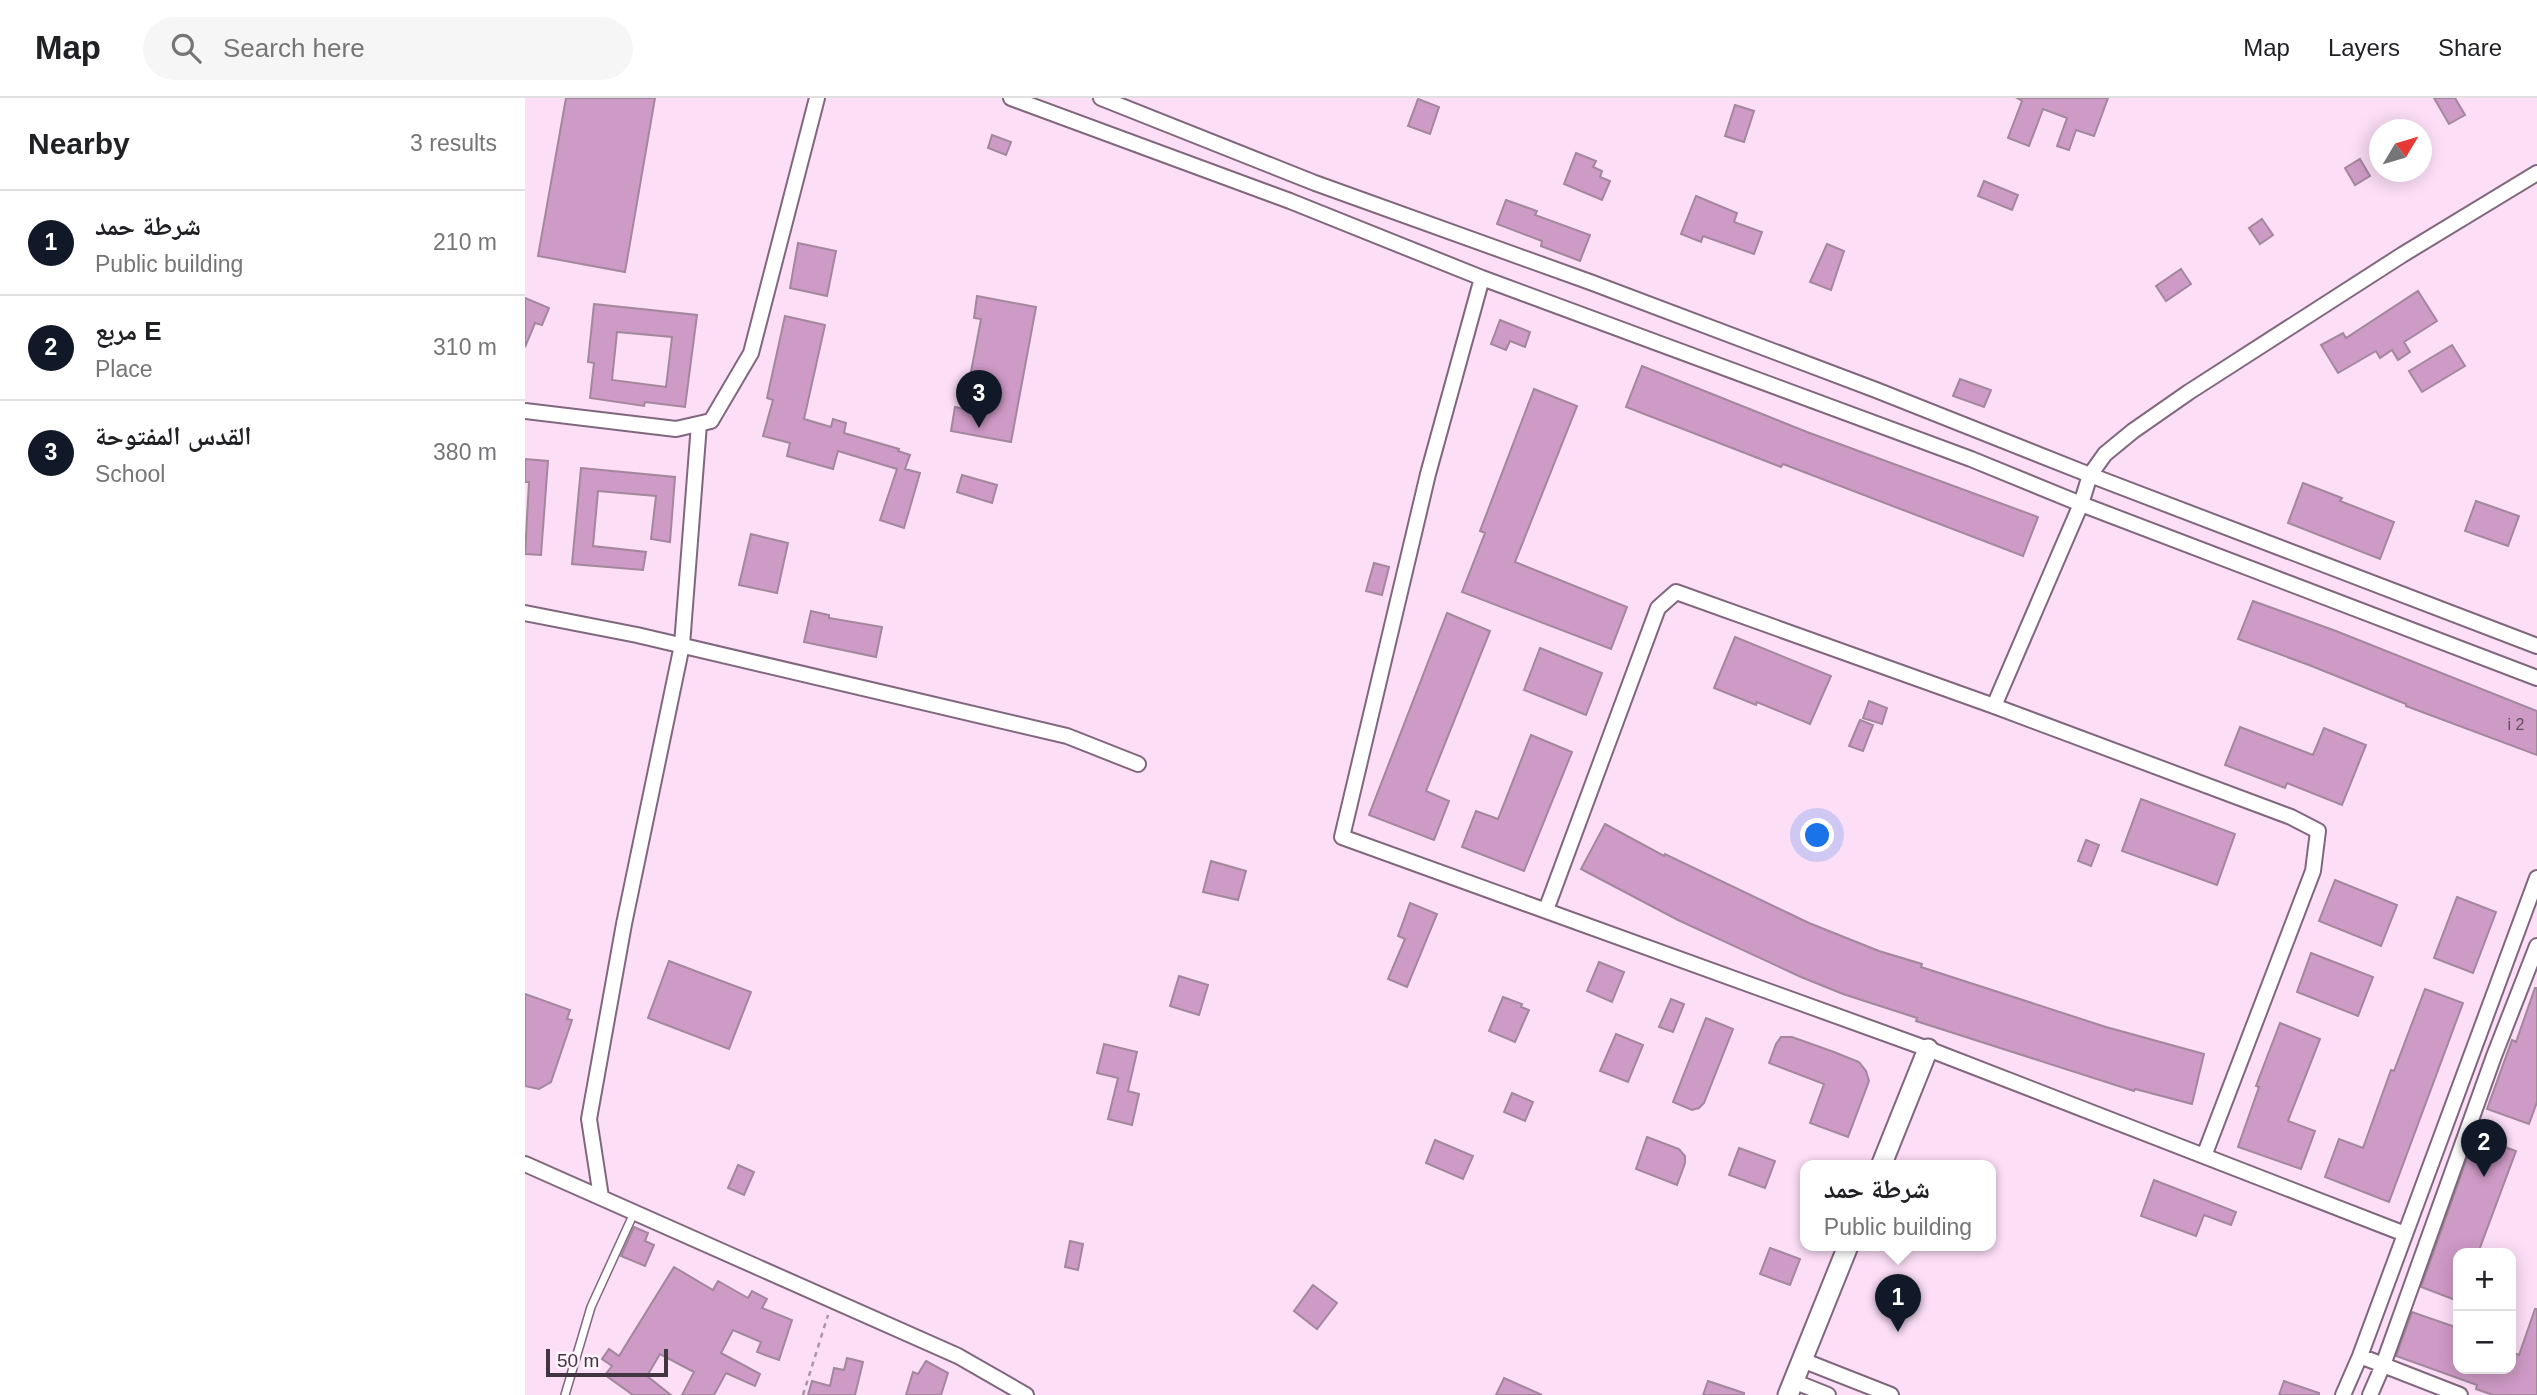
<!DOCTYPE html>
<meta charset="utf-8">
<style>
:root{--surface:#fff;--page:#f6f6f6;--text:#202124;--muted:#757577;--line:#e0e0e0;--accent:#111827}
body{margin:0;font-family:Helvetica,"Noto Naskh Arabic",sans-serif;background:var(--page);color:var(--text)}
.controls{position:absolute;right:21px;bottom:21px;display:grid;overflow:hidden;border-radius:14px;box-shadow:0 4px 18px #0003}
.controls button{width:63px;height:63px;display:grid;place-items:center;padding:0;border:0;border-bottom:2px solid var(--line);background:var(--surface);color:var(--text);font:35px sans-serif}
.compass{position:absolute;left:1844px;top:21px;width:63px;height:63px;border-radius:50%;background:var(--surface);box-shadow:0 4px 18px #0003;rotate:52deg}
.scale{position:absolute;left:21px;bottom:18px;width:122px;box-sizing:border-box;padding-left:7px;border:4px solid #41353f;border-top:0;font-size:19px;line-height:24px;white-space:nowrap;color:#41353f;-webkit-text-stroke:5px #fef2fc;paint-order:stroke}
.you{position:absolute;left:1293px;top:738px;width:24px;height:24px;margin:-18px;border:5px solid #fff;border-radius:50%;background:#1a73e8;box-shadow:0 0 0 10px #1a73e833}
.badge{display:grid;place-items:center;width:46px;height:46px;border-radius:50%;background:var(--accent);color:#fff;font-size:23px;font-weight:700}
.pin{position:absolute;translate:-50% -58px;filter:drop-shadow(0 2px 4px #0008)}
.pin::after{content:'';position:absolute;top:37px;width:24px;height:21px;background:inherit;clip-path:polygon(0 0,100% 0,50% 100%)}
.popup{position:absolute;left:1275px;top:1062px;width:196px;height:91px;box-sizing:border-box;display:grid;place-content:center;border-radius:14px;background:var(--surface);filter:drop-shadow(0 2px 5px #0005);font-size:23px;white-space:nowrap;color:var(--muted)}
.popup b{font-size:26px;color:var(--text)}
.popup::after{content:'';position:absolute;left:50%;top:100%;margin-left:-14px;border:14px solid transparent;border-top-color:var(--surface)}
.list{margin:0;padding:0;list-style:none}
h2{display:flex;justify-content:space-between;align-items:center;height:91px;margin:0;padding:0 28px;font-size:30px}
h2 small{font-size:23px;font-weight:400;color:var(--muted)}
.list li{display:grid;grid-template-columns:46px 1fr auto;gap:21px;align-items:center;box-sizing:border-box;height:105px;padding:0 28px;border-top:2px solid var(--line)}
.list b{display:block;font-size:26px;white-space:nowrap}
.list p{margin:0;font-size:23px;white-space:nowrap;color:var(--muted)}
.list em{font-size:23px;font-style:normal;color:var(--muted)}
.icon{flex:none;width:38px;height:38px;fill:none;stroke:currentColor;stroke-width:2;stroke-linecap:round;stroke-linejoin:round}
.map{position:relative;flex:none;width:2012px;height:1297px;overflow:hidden}
header{display:flex;align-items:center;gap:42px;box-sizing:border-box;height:98px;padding:0 35px;background:var(--surface);border-bottom:2px solid var(--line)}
header strong{font-size:33px}
nav{display:flex;gap:38px;margin-inline-start:auto;font-size:24px}
.search{width:490px;height:63px;background:var(--page);display:flex;align-items:center;gap:18px;box-sizing:border-box;padding:0 24px;border-radius:38px;color:var(--muted);font-size:26px}
main{display:flex}
aside{flex:1;background:var(--surface)}
.map>svg:first-child{display:block}
</style>
<header>
<strong>Map</strong>
<div class="search"><svg class="icon" aria-label="search" viewBox="0 0 24 24"><circle cx="10" cy="10" r="6"/><path d="M15 15l6 6"/></svg>Search here</div>
<nav><a>Map</a><a>Layers</a><a>Share</a></nav>
</header>
<main>
<aside>
<h2>Nearby<small>3 results</small></h2>
<ul class="list">
<li><span class="badge">1</span><div><b>شرطة حمد</b><p>Public building</p></div><em>210 m</em></li>
<li><span class="badge">2</span><div><b>مربع E</b><p>Place</p></div><em>310 m</em></li>
<li><span class="badge">3</span><div><b>القدس المفتوحة</b><p>School</p></div><em>380 m</em></li>
</ul>
</aside>
<div class="map">
<svg width="2012" height="1297" viewBox="0 0 2012 1297">
<rect width="100%" height="100%" fill="#fcdef7"/>
<path fill="#ce9ac6" stroke="#a2879d" stroke-width="2" fill-rule="evenodd" d="M41,0h89l-30,174 -87,-16z
M1492,0h91l-14,38 -18,-6 -7,20 -12,-4 10,-28 -24,-9 -14,37 -21,-8 14,-37z
M1909,0h21l10,17 -16,9z
M893,1l21,8 -9,27 -22,-8z
M1210,7l19,6 -10,31 -19,-6z
M467,37l19,7 -5,13 -18,-7z
M1051,55l20,8 -3,6 9,4 -2,6 10,4 -8,19 -38,-16z
M1835,61l10,17 -15,9 -10,-17z
M1459,83l34,14 -6,15 -34,-14z
M1171,98l41,17 -3,9 28,10 -8,22 -51,-18 -2,6 -20,-8z
M981,102l31,11 -2,4 55,20 -10,26 -39,-15 1,-5 -45,-17z
M1737,121l11,16 -13,9 -11,-16z
M273,145l38,8 -9,45 -37,-8z
M1302,146l17,7 -13,39 -21,-8z
M1656,171l10,15 -25,17 -10,-15z
M1893,193l19,30 -33,21 6,10 -12,8 -6,-10 -12,8 -4,-7 -38,22 -17,-28 22,-12 3,5z
M452,198l59,11 -25,135 -60,-11 4,-24 9,2 17,-90 -7,-1z
M0,200l24,10 -7,17 -7,-2 -10,24z
M69,206l103,11 -12,92 -40,-5 -1,4 -54,-8 4,-35 -6,-1zM92,234l55,5 -6,50 -54,-7z
M260,218l40,9 -21,94 27,8 2,-8 13,4 -2,10 55,16 -1,2 12,4 -5,14 15,4 -16,55 -24,-8 17,-51 -59,-18 -5,18 -46,-13 3,-13 -27,-7 10,-36 -6,-2z
M975,222l30,12 -5,15 -15,-6 -4,9 -15,-6z
M1927,247l13,21 -43,26 -13,-21z
M1117,268l165,66 231,85 -15,39 -240,-92 -2,3 -155,-60z
M1435,281l31,11 -7,17 -31,-11z
M1009,291l43,17 -62,156 112,45 -16,42 -149,-57 23,-59 -5,-2z
M0,361l23,2 -7,94 -16,-1 4,-72h-4z
M56,370l94,9 -5,65 -19,-3 5,-43 -58,-5 -5,55 53,6 -3,18 -71,-6z
M437,377l35,10 -5,18 -35,-11z
M1778,385l39,15 -2,3 54,21 -14,37 -92,-36z
M1951,403l43,15 -11,30 -43,-15z
M226,436l37,9 -11,50 -38,-8z
M849,465l15,4 -7,28 -16,-4z
M1728,503l83,30 201,80v44l-131,-49v-2l-97,-39 -71,-26z
M286,513l18,4v3l53,9 -6,30 -72,-15z
M922,515l43,18 -64,160 23,10 -15,39 -65,-25z
M1210,539l96,39 -21,48 -53,-22 -1,3 -42,-17z
M1015,550l62,25 -16,42 -62,-25z
M1344,603l18,7 -5,16 -19,-6z
M1335,622l13,5 -10,26 -14,-5z
M1715,629l73,28 11,-27 42,17 -24,60 -55,-22 -2,5 -60,-23z
M1006,637l41,17 -48,119 -62,-24 14,-36 22,8z
M1616,701l94,35 -18,51 -95,-34z
M1080,726l59,32 1,-2 144,69 70,28 43,13 -1,3 185,60 98,27 -12,50 -57,-15 -1,2 -218,-70 1,-3 -74,-24 -42,-17 -123,-57 -97,-51z
M1561,742l13,5 -8,21 -13,-5z
M686,763l35,10 -8,29 -35,-8z
M1810,782l62,25 -16,41 -62,-25z
M1932,799l39,15 -23,61 -39,-15z
M885,805l27,11 -30,73 -19,-8 17,-40 -7,-3z
M1786,855l62,24 -15,39 -61,-24z
M144,863l82,31 -22,57 -81,-31z
M1074,864l25,10 -12,30 -25,-11z
M654,878l29,9 -9,30 -29,-9z
M2010,890h2v114l-8,22 -42,-15 25,-69 4,2z
M1900,891l38,14 -74,199 -64,-25 14,-38 24,9 28,-78 3,1z
M0,896l45,16 -3,9 5,1 -21,62 -12,7 -14,-3z
M978,899l19,7 -1,3 8,3 -14,32 -26,-11z
M1146,901l13,5 -11,28 -14,-5z
M1181,920l27,11 -29,74 -5,5 -7,2 -19,-8z
M1755,925l40,16 -32,82 27,10 -14,38 -63,-22 21,-60 -3,-1z
M1091,936l27,11 -15,37 -28,-11z
M1256,939h11l42,15 25,10 7,9 3,10 -21,56 -38,-14 14,-39 -55,-21 7,-19z
M579,946l33,8 -9,39 11,3 -7,31 -24,-6 10,-41 -21,-5z
M987,995l21,9 -8,19 -21,-9z
M1950,1038l41,15 -38,102h-20v48l-37,-14z
M1122,1039l32,12 6,7v7l-8,22 -41,-16z
M910,1042l38,16 -10,23 -37,-16z
M1214,1050l36,13 -10,27 -36,-13z
M213,1067l16,7 -10,23 -16,-7z
M1629,1082l82,32 -5,13 -27,-10 -8,21 -55,-20z
M109,1129l14,6 -3,8 9,4 -9,21 -24,-10z
M545,1143l13,3 -5,26 -13,-3z
M1245,1150l30,11 -10,26 -30,-11z
M149,1169l39,23 5,-9 30,17 4,-7 15,8 -5,9 30,12 -13,40 -22,-8 4,-10 -28,-12 -12,23 39,21 -5,12 -29,-13 -12,22h-32l12,-23 -34,-18 -13,22 24,19h-38l-28,-20 7,-9 -10,-7 7,-10 10,7z
M788,1187l24,18 -20,26 -23,-18z
M2010,1211h2v86h-44l-17,-6 1,-4 -81,-29 16,-44 46,16v41h53v-17l8,3z
M322,1260l16,4 -8,33h-47l4,-14 18,5 4,-18 10,2z
M401,1263l22,12 -7,22h-35l7,-23 5,2z
M979,1280l38,17h-46z
M1183,1283l36,12v2h-41z
M1759,1283l35,12v2h-40z"/>
<g fill="none" stroke-linecap="round" stroke-linejoin="round">
<defs>
<path id="lane" d="M40,1297l26,-88 43,-94"/>
<path id="street" d="M486,0l279,103 192,77 489,181 110,45 456,174
M576,0l214,85 275,99 286,108 214,85 447,171
M957,180l-54,196 -86,363 586,212 477,185
M0,313l151,18 35,-8 40,-68 66,-255
M0,515l112,22 430,101 71,28
M1469,608l87,-202 9,-29 15,-21 28,-23 56,-39 213,-137 135,-82
M1021,812l112,-302 18,-16 318,114 297,111 27,14 -5,40 -109,285
M0,1066l433,192 68,39
M76,1099l-12,-78 35,-195 58,-279 17,-221
M1835,1258l100,39
M1277,1262l89,35
M1268,1283l35,14
M1818,1297l17,-39 177,-478
M1845,1297l13,-30 111,-309 43,-110"/>
<path id="secondary" d="M1356,1068l47,-117
M1263,1297l60,-149"/>
</defs>
<use href="#lane" stroke="#81677d" stroke-width="10"/>
<use href="#street" stroke="#81677d" stroke-width="18"/>
<use href="#secondary" stroke="#81677d" stroke-width="23"/>
<path stroke="#ab95a7" stroke-width="2.5" stroke-dasharray="5 5" stroke-linecap="butt" d="M278,1297l25,-80"/>
<use href="#lane" stroke="#fff" stroke-width="7"/>
<use href="#street" stroke="#fff" stroke-width="14"/>
<use href="#secondary" stroke="#fff" stroke-width="19"/>
</g>
<g text-anchor="middle" stroke-width="5" stroke-linejoin="round" paint-order="stroke">
<g font-size="16" fill="#644e61">
<text x="1991" y="632">i 2</text>
</g>
</g>
</svg>
<div class="controls">
<button>+</button>
<button>−</button>
</div>
<svg class="compass" viewBox="-18 -18 36 36"><path d="M0-13l5 13h-10z" fill="#e53935"/><path d="M0 13l5-13h-10z" fill="#757577"/></svg>
<div class="scale">50 m</div>
<div class="you"></div>
<div class="pin badge" style="left:1373px;top:1234px">1</div>
<div class="popup"><b>شرطة حمد</b>Public building</div>
<div class="pin badge" style="left:1959px;top:1079px">2</div>
<div class="pin badge" style="left:454px;top:330px">3</div>
</div>
</main>
